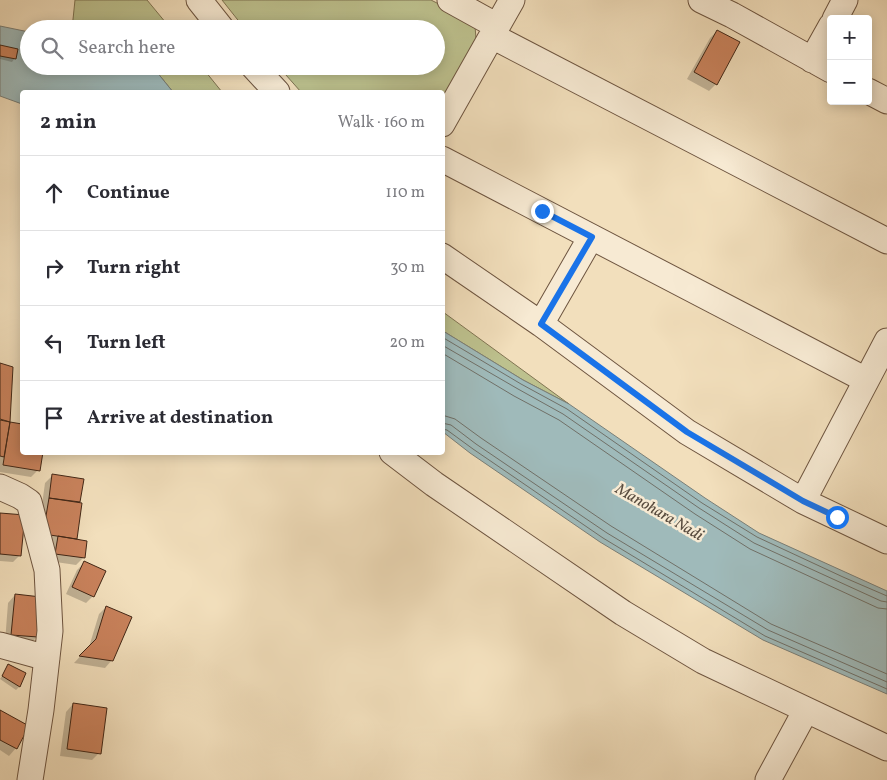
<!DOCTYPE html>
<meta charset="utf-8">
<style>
:root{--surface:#fff;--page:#f2f2f3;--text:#2b2b33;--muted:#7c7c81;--line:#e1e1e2}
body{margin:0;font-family:Vollkorn,serif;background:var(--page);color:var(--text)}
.controls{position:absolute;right:15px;top:15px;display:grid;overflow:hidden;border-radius:5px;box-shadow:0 2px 12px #0003}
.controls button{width:45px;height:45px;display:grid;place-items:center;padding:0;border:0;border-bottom:1px solid var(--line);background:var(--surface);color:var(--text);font:25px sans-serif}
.stop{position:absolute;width:15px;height:15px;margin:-11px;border:4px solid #1a73e8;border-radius:50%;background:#fff}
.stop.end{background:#1a73e8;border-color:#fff;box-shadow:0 1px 5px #0008}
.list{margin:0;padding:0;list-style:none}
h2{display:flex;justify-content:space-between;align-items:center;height:65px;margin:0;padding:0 20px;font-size:21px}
h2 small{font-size:16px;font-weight:400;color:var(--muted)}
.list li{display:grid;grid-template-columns:32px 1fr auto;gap:15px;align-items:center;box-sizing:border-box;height:75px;padding:0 20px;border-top:1px solid var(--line)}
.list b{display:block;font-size:19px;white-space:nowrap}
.list em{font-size:16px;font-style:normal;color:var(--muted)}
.icon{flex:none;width:28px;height:28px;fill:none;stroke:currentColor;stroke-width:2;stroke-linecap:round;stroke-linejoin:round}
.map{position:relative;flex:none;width:887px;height:780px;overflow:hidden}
.search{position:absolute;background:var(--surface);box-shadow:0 2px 12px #0003;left:20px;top:20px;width:425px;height:55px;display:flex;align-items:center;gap:12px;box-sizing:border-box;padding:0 18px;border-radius:28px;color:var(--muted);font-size:19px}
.panel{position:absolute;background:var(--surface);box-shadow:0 2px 12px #0003;left:20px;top:90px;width:425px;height:365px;border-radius:5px}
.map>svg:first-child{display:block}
</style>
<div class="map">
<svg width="887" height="780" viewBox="0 0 887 780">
<rect width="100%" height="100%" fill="#f2dfbc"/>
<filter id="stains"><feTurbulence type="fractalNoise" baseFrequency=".004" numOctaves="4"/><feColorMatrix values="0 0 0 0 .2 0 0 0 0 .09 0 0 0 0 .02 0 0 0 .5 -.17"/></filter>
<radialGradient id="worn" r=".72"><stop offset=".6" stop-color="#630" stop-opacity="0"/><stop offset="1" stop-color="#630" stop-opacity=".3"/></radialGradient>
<path fill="#bdc18e" stroke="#807452" d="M75,0h72l24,29h-66l-16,-7 -9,7h-8z
M222,0h209l37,19 7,7 1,13 -33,59 -1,-6h-141l-23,-26h158v-37h-191z
M152,66h49l21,26h-49z
M443,312l126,92 -46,-24 -80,-49z"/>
<path fill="#9fbaba" stroke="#7a7f78" d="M0,26l29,6v34h123l21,26h-151v12l-22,-8z
M443,331l80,49 46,24 136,94 54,35 128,58v103l-124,-54 -163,-98 -130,-89 -27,-21z"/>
<path fill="#0003" d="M717,31l-1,53 -7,7 -22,-12 23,-41z
M0,47l15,11 -3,4 -12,-3z
M0,364l12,4 -3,55 13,2v27l16,18 -7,7 -31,-5z
M53,475l29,5 -6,60 10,2 -3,16 -7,7 -27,-4 -12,-20 8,-58z
M0,514l20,41 -7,7 -13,-1z
M84,563l9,33 -7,7 -20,-9 11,-24z
M15,595l22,42 -7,7 -25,-2 3,-39z
M106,607l6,53 -7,8 -31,-5 15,-16 10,-33z
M9,666l15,7 -5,14 -3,3 -16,-11z
M73,704l26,49 -7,7 -32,-4 6,-44z
M0,711l16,37 -7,8 -9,-6z"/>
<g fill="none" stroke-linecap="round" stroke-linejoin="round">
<path stroke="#707068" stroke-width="1" d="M442,337l79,47 46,25 135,94 55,34 86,40 44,19
M442,345l76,44 45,25 136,94 55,35 127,58 6,1
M442,353l72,43 45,24 136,94 55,35 128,59 9,1
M442,415l13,4 26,19 130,88 160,98 116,50
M442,423l9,2 25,19 131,89 161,97 119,52
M442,429l5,1 26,19 130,89 162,98 122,53"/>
</g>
<path fill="#c9825c" stroke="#422716" d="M717,30l23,12 -23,43 -23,-13z
M0,45l18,4 -2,10 -16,-3z
M0,363l13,4 -3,55 -10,-3z
M0,420l10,2 -6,35 -4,-1z
M10,422l12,2v28h21l-3,19 -37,-6z
M52,474l32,5 -4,23 -31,-4z
M49,498l33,5 -5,36 -34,-5z
M0,513l25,2 -4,41 -21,-2z
M58,536l29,5 -2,17 -30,-4z
M84,561l22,10 -12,26 -22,-10z
M15,594l26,3 -3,40 -27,-2z
M106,606l26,11 -19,44 -34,-5 17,-17z
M8,664l18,9 -6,14 -18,-11z
M73,703l34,5 -6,46 -34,-5z
M0,710l29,16 -12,23 -17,-9z"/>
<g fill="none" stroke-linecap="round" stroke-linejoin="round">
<defs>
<path id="minor" d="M199,0l23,29
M450,0l47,26
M701,0l31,15 99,55
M835,19l10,-19
M492,36l395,205
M812,60l19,-34
M253,66l24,26
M868,91l19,10
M442,124l70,-124
M442,159l424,221
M442,256l99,68 146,108 116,69 84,40
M541,324l50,-87
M392,452l42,32 189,129 80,48 184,87
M0,487l20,9 9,6 18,68 3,61 -9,79 -11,70
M803,501l84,-160
M0,645l47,13
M768,780l38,-70"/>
</defs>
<use href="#minor" stroke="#6e5540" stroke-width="27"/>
<use href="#minor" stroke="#f7ead3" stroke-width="25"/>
</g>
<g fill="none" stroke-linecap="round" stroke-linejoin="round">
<path stroke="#1a73e8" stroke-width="6" d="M542,211l50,26 -51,87 146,108 116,69 34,16"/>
</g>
<g text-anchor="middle" stroke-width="5" stroke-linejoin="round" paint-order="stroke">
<g font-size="16" font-style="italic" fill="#594c3f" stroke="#f7ead3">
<text transform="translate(660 511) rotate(30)" y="6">Manohara Nadi</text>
</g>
</g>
<rect width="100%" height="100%" filter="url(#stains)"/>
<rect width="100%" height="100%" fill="url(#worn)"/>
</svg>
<div class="controls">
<button>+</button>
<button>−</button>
</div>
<div class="stop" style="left:837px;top:517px"></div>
<div class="stop end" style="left:542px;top:211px"></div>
<div class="search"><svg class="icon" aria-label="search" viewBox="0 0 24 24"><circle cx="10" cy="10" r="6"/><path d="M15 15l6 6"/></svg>Search here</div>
<section class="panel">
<h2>2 min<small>Walk · 160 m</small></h2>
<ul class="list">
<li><svg class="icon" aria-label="ahead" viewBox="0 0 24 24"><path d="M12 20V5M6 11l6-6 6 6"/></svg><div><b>Continue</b></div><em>110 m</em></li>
<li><svg class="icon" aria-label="right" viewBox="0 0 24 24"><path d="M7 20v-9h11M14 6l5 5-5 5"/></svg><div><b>Turn right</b></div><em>30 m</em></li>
<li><svg class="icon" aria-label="left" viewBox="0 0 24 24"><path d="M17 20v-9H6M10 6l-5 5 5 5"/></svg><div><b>Turn left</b></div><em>20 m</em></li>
<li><svg class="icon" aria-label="arrive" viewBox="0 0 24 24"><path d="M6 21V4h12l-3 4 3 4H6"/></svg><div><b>Arrive at destination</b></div></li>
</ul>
</section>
</div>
